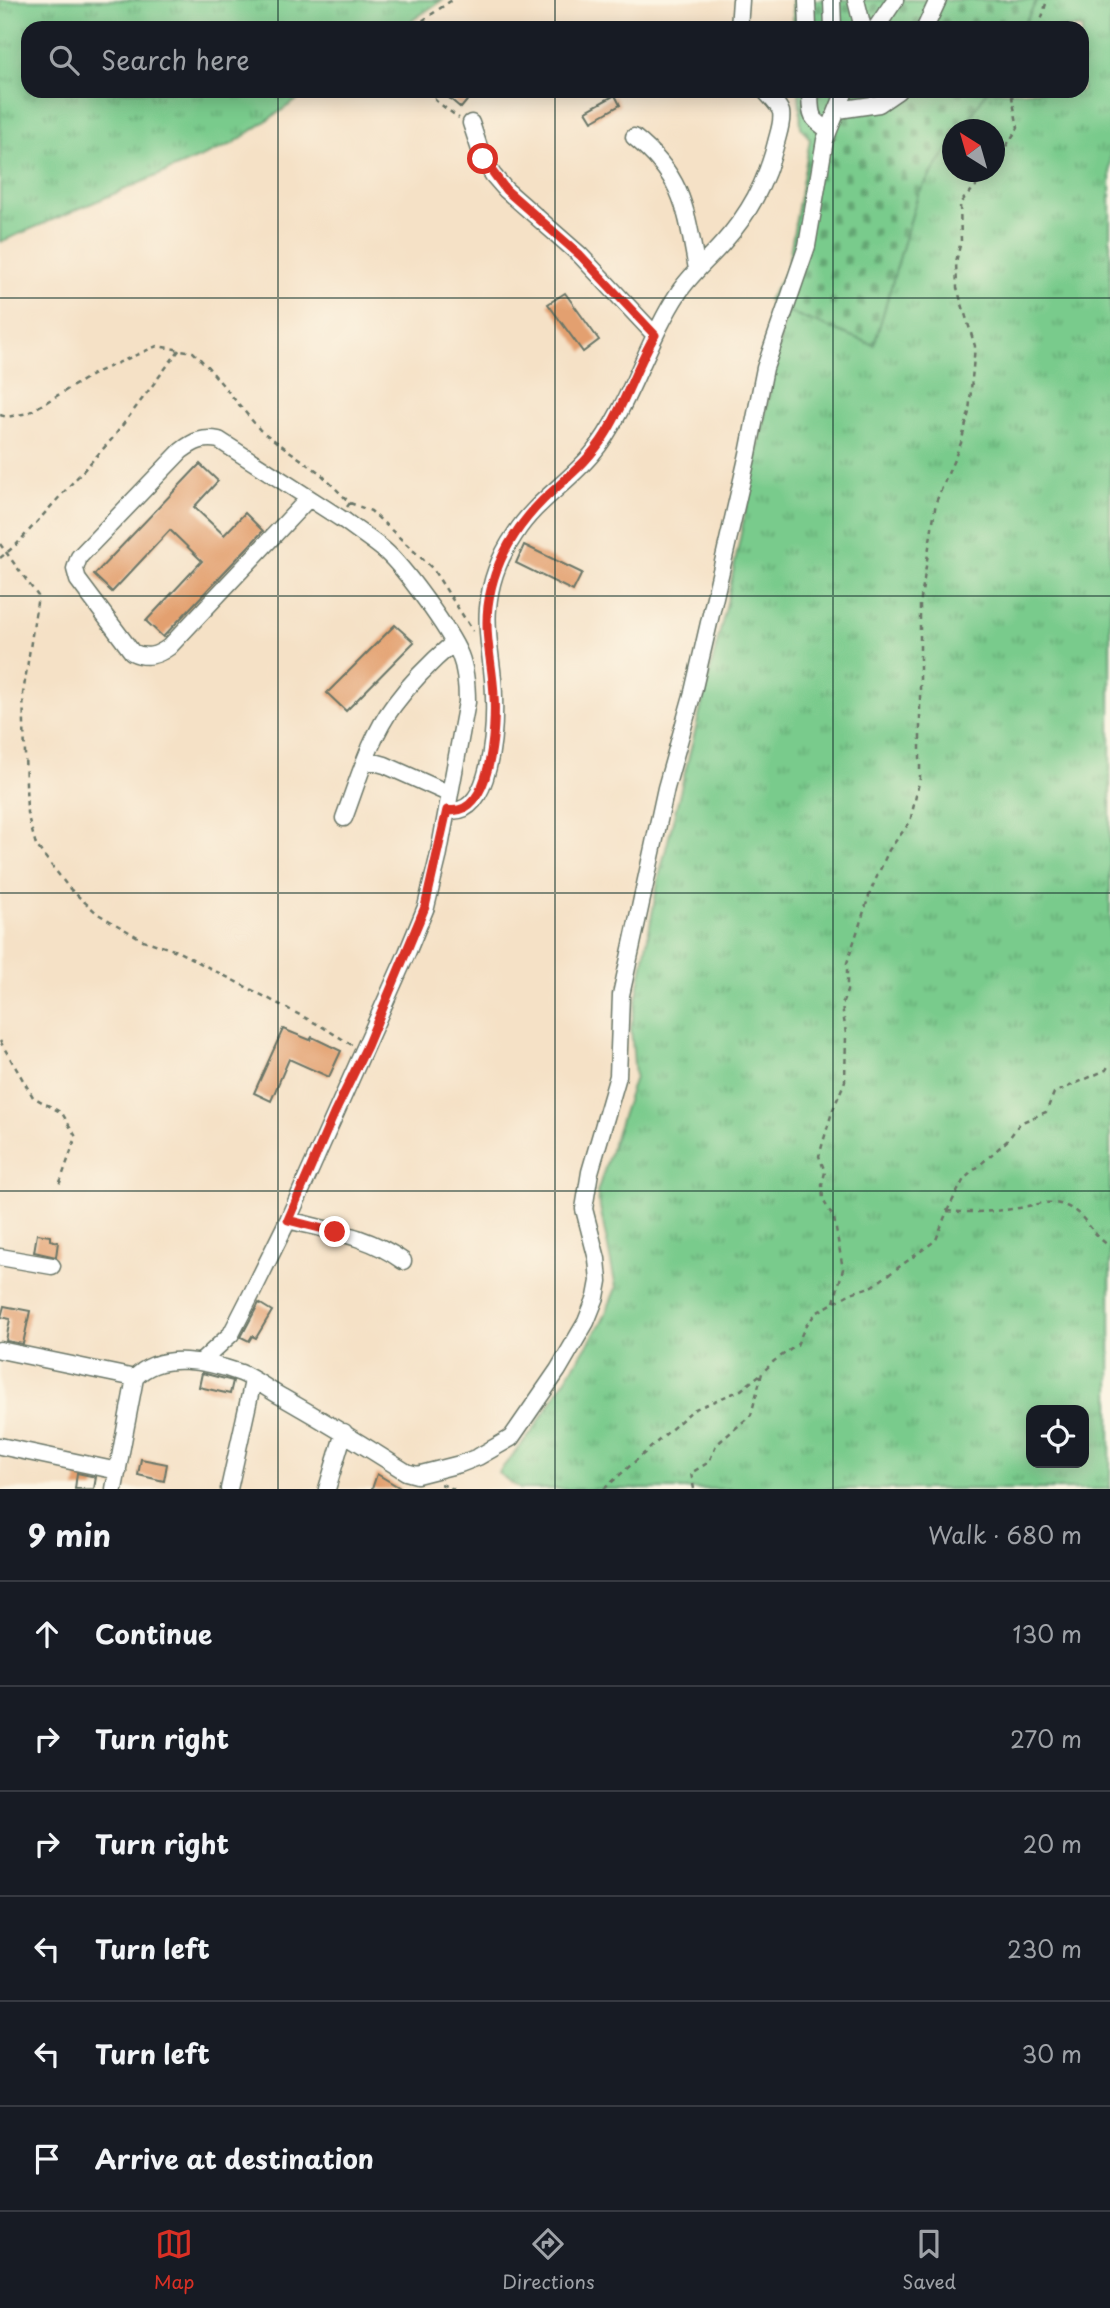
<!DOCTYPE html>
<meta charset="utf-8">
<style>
:root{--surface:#171b24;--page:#20242c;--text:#f1f3f6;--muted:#9ea1a6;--line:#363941;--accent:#d93025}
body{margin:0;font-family:"Playpen Sans",sans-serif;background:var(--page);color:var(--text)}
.controls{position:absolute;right:21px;bottom:21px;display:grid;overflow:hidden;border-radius:14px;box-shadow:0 4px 18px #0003}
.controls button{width:63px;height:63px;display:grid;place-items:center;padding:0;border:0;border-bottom:2px solid var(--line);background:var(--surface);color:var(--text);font:35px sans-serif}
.compass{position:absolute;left:942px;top:119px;width:63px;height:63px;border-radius:50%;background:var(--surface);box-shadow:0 4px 18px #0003;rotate:323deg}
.stop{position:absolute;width:21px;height:21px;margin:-16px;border:5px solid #d93025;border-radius:50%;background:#fff}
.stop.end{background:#d93025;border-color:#fff;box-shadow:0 2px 7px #0008}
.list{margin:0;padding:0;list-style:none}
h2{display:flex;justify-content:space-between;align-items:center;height:91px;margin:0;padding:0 28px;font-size:30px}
h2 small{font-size:23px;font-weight:400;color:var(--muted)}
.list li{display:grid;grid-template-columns:46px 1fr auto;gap:21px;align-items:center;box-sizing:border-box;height:105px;padding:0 28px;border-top:2px solid var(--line)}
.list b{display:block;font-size:26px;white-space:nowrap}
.list em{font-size:23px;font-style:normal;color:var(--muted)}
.icon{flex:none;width:38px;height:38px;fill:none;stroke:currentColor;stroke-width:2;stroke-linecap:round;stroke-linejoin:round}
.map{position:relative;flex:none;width:1110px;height:1489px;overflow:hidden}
.search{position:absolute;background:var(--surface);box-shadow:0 4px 18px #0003;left:21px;right:21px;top:21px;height:77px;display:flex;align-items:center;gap:18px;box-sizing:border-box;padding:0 24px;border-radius:21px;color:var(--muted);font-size:26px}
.sheet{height:721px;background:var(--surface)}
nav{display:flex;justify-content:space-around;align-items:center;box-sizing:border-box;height:98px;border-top:2px solid var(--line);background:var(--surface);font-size:19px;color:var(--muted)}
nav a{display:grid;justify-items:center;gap:4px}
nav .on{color:var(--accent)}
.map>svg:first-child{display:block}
</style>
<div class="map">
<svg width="1110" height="1489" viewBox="0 0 1110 1489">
<defs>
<pattern id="grass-tufts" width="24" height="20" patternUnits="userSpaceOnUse" patternTransform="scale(1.75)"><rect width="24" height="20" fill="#79cb8c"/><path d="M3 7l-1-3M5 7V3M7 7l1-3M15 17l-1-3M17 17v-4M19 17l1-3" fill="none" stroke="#63a673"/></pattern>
<pattern id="cemetery-stones" width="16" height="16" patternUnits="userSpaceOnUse" patternTransform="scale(1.75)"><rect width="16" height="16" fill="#79cb8c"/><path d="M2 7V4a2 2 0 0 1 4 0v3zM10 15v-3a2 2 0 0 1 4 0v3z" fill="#63a673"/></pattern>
</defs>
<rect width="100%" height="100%" fill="#fcf5e5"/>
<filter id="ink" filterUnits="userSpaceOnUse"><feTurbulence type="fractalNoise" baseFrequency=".0143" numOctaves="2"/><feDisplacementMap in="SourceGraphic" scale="14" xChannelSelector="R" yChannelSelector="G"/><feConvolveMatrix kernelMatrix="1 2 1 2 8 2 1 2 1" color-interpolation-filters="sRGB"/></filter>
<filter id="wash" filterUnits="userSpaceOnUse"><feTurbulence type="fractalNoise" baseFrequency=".00686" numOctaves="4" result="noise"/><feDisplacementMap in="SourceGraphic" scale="28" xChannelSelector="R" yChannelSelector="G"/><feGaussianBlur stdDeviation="1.57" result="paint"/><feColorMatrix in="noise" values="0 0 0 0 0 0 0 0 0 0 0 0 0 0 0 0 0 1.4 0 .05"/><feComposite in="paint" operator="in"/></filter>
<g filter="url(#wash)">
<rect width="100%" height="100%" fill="#f5e1c6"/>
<path fill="url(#grass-tufts)" stroke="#4c8460" stroke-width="2" fill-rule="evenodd" d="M0,0h442l-41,28h-373v63h282l-78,53 -232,98z
M1037,0h73v1489h-590l-22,-16 34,-41 71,-112 13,-32 -19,-96 38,-115 -4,-49 28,-151 67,-270 60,-296 88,34 44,-151 34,-51 1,29h42v-42l-33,-1 25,-38h95v-63h-60zM1031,1410h53v53h-53z"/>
<path fill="url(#cemetery-stones)" stroke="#4c8460" stroke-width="2" d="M792,0h245l-15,28h-228z
M799,91h188l-25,38 -9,1 -1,13 -34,51 -44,151 -88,-34 -18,-11 19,-30 23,-131 -9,-12z"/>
<g id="blocks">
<path fill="#e3a06f" d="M441,91h34l-14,17z
M615,95l5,10 -28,16 -6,-10z
M565,293l34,47 -16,12 -35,-48z
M200,464l18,17 -24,26 30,28 21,-22 18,18 -100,106 -17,-16 56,-60 -32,-31 -58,62 -18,-17z
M524,545l58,28 -9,18 -57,-28z
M395,625l19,17 -68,69 -19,-18z
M283,1029l27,11 2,-3 29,14 -12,26 -40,-18 -18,42 -17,-8z
M37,1234l13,2v4l8,2 -2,15 -22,-5z
M259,1303l13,8 -16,27 -4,-2 -3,5 -8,-4z
M4,1306l26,5 -7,33 -17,-3 4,-22 -9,-2z
M202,1373l31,8 -3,13 -31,-7z
M141,1459l26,5 -3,17 -26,-6z
M77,1473l19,4 -2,12h-19z
M377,1474l25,15h-30z"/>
</g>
</g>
<g filter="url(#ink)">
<use href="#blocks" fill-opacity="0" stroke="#6a7667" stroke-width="2"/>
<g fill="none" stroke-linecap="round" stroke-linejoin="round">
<defs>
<path id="minor" d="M807,0l1,28
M832,0l1,28
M856,0l7,28
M739,28l2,-28
M876,28l19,-28
M925,28l13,-28
M810,91c1,22 -2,27 19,39
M838,110l41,-6 19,-13
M471,123l12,36 10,16 13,15 74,65 75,80
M634,137c50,40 52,73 63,132
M367,760l18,5 65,29
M447,810c45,10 48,-84 47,-113 0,-30 -9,-59 -6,-89 2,-26 12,-52 27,-74 20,-32 53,-51 77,-80 37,-45 54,-112 87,-162 12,-18 29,-32 43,-48 27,-30 44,-61 54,-101 2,-9 7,-21 5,-31 -2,-7 -11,-15 -16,-21
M344,818c14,-37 26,-81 50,-113 17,-23 37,-43 59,-62
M288,1220c39,10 81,16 115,41
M0,1257l52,9
M0,1350l135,28
M201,1362l30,-28 22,-43 35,-71 119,-267 19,-46 12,-49 29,-156c0,-16 -1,-32 -7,-47 -10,-24 -56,-88 -76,-105 -12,-10 -26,-19 -39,-29l-5,-3 -121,-78c-16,-3 -25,1 -38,11l-102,106 -4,12 3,11 54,72c14,7 25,4 37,-5l140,-149
M135,1378c25,-28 75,-16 106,-5 14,6 28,17 41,24 42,24 83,49 124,75l11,3 43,-11 18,-7 33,-19 47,-68 28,-48 10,-25 3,-16 -2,-22 -13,-50 6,-37 28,-96 3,-81 45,-207 27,-96 55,-238 17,-86 42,-122 18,-106 20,-49
M0,1446l118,25
M114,1489l21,-111
M229,1489l24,-108
M327,1489l17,-57"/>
</defs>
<use href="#minor" stroke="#6a7667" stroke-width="19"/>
<path stroke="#6a7667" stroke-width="2.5" stroke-dasharray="5 5" stroke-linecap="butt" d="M416,28l6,-7 30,-21
M1039,28l8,-28
M428,91l8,10 23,17
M995,163l23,-35 -6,-31 3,-6
M0,415l7,2 21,-4 67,-40 62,-27 36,6 14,14 53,64 60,43 30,30 -3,4
M350,503l21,8 61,57 41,63
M0,544l38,52 -15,98 4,119 9,32 33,43 29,26 45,26 34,11 144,75 31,19
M0,558l16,-13 96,-106 68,-90
M0,1041l33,56 29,16 14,24 -18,51
M947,1211c21,2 44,1 65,-2 19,-2 35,-11 54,-3 19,7 26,30 44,40
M834,1302l9,-33 -9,-51 -11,-18 -1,-15 3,-13 -6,-16 13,-44 13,-31 1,-47 -4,-29 5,-14v-28l24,-73 18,-40 21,-28 10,-44v-173l16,-103 25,-59 8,-31 6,-66 -18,-58 -1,-26 5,-21 -1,-38 29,-31
M441,1484l13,5
M604,1489l89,-79 48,-20 21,-17
M694,1489l-3,-16 18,-11 7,-17 35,-30 11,-42 12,-12 23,-16 8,-18 11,-14 35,-20 22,-7 63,-46 11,-29 17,-32 44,-39 12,-17 26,-11 8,-19 52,-23 4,-7"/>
<use href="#minor" stroke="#fff" stroke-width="16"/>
</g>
</g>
<g fill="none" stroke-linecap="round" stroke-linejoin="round" filter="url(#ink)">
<path stroke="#d93025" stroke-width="9" d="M335,1232l-47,-12 46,-106 33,-68 58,-139 22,-97c45,9 49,-85 47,-114 -1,-30 -10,-59 -6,-90 5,-41 26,-77 55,-106 22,-21 46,-39 62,-65 20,-31 31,-68 50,-100l-75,-80 -74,-65 -23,-31"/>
</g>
<path fill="none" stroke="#1f3d34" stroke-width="2" stroke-opacity="0.55" d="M278,0v28M555,0v28M833,0v28M278,91v1398M555,91v1398M833,91v1398M0,298h1110M0,596h1110M0,893h1110M0,1191h1110"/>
</svg>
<div class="controls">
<button><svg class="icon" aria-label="locate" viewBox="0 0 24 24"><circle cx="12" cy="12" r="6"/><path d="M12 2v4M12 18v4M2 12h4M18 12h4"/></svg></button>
</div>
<svg class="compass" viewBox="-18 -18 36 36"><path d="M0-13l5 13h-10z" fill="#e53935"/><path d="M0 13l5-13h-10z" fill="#9ea1a6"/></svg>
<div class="stop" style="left:483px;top:159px"></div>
<div class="stop end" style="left:335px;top:1232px"></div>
<div class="search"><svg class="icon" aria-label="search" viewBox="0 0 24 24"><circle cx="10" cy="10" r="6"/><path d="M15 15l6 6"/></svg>Search here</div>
</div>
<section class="sheet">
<h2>9 min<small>Walk · 680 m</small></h2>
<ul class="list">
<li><svg class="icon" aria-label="ahead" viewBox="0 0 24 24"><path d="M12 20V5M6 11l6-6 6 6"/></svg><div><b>Continue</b></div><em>130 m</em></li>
<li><svg class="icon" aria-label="right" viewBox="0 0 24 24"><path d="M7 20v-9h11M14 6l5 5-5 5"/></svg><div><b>Turn right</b></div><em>270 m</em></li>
<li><svg class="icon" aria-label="right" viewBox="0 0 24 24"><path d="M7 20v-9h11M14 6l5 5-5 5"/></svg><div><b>Turn right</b></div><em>20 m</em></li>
<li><svg class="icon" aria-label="left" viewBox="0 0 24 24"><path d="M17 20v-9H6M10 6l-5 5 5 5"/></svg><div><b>Turn left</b></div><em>230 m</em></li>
<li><svg class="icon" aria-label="left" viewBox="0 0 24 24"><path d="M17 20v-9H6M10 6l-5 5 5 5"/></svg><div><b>Turn left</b></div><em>30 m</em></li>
<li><svg class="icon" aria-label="arrive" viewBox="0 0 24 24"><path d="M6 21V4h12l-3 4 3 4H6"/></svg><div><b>Arrive at destination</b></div></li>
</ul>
</section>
<nav>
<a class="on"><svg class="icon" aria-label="map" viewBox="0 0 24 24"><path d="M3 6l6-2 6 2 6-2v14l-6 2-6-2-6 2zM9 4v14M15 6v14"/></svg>Map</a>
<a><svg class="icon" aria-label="directions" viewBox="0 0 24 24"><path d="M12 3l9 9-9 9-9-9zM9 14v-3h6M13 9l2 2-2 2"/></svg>Directions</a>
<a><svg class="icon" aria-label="saved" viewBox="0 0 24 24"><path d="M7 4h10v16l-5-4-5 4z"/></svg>Saved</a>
</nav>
